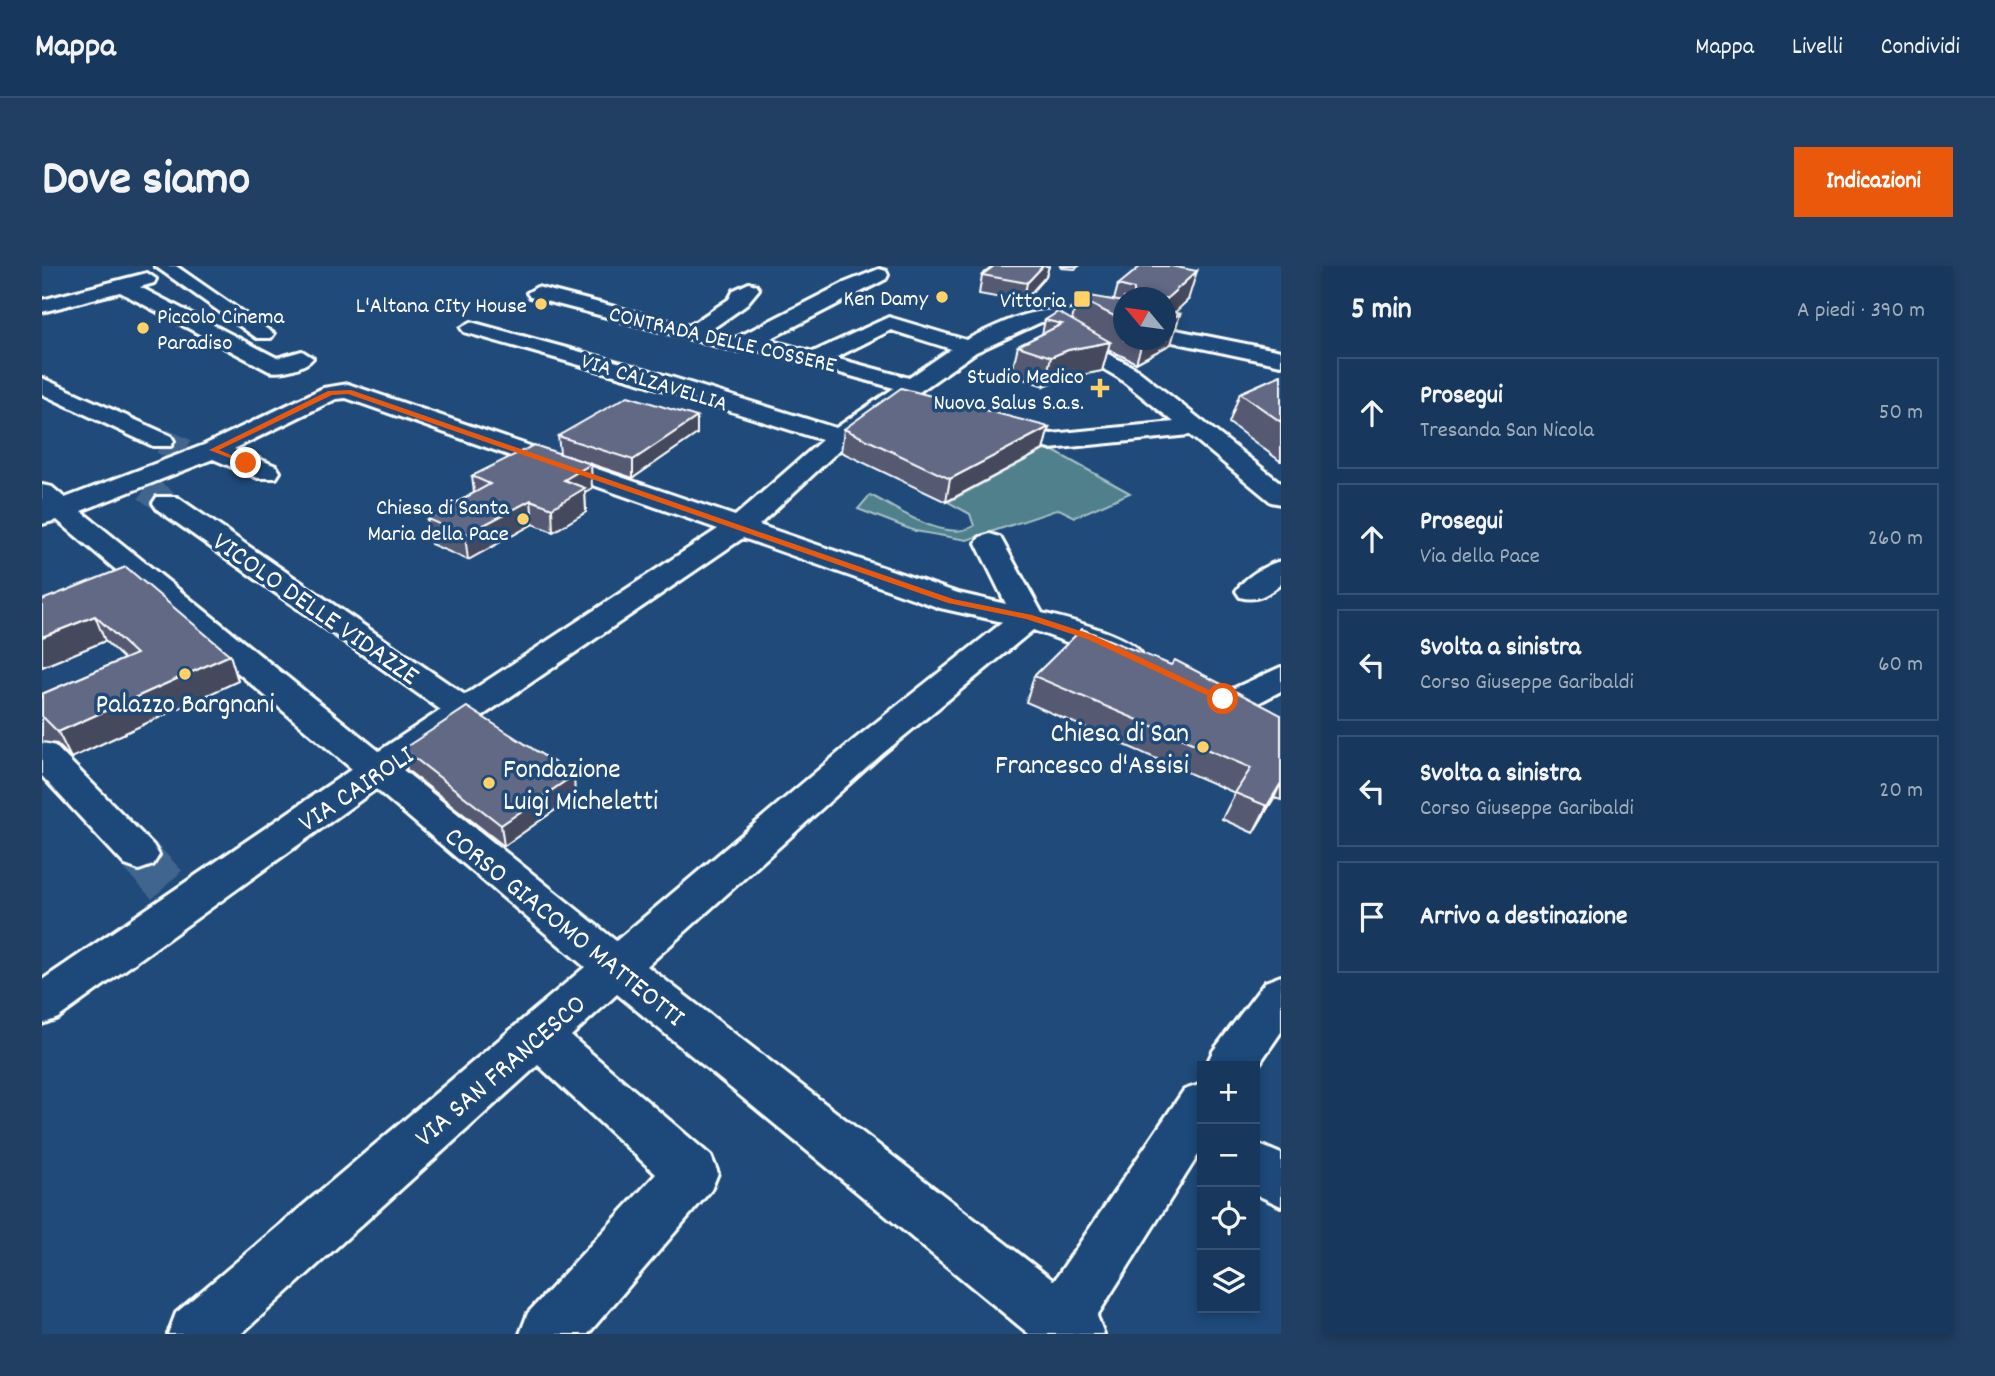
<!DOCTYPE html>
<html lang="it">
<meta charset="utf-8">
<style>
:root{--surface:#17385c;--page:#203f62;--text:#f1f3f6;--muted:#9eacbb;--line:#365272;--accent:#ea580c}
body{margin:0;font-family:Dekko,sans-serif;background:var(--page);color:var(--text)}
.controls{position:absolute;right:21px;bottom:21px;display:grid;overflow:hidden;border-radius:0px;box-shadow:0 4px 10px #0003}
.controls button{width:63px;height:63px;display:grid;place-items:center;padding:0;border:0;border-bottom:2px solid var(--line);background:var(--surface);color:var(--text);font:35px sans-serif}
.compass{position:absolute;left:1071px;top:21px;width:63px;height:63px;border-radius:50%;background:var(--surface);box-shadow:0 4px 10px #0003;rotate:299deg}
.stop{position:absolute;width:21px;height:21px;margin:-16px;border:5px solid #ea580c;border-radius:50%;background:#fff}
.stop.end{background:#ea580c;border-color:#fff;box-shadow:0 2px 7px #0008}
.list{margin:0;padding:0;list-style:none}
h2{display:flex;justify-content:space-between;align-items:center;height:91px;margin:0;padding:0 28px;font-size:30px}
h2 small{font-size:23px;font-weight:400;color:var(--muted)}
.list li{display:grid;grid-template-columns:46px 1fr auto;gap:21px;align-items:center;box-sizing:border-box;height:112px;margin:0 14px 14px;padding:0 14px;border:2px solid var(--line);border-radius:0px}
.list b{display:block;font-size:26px;white-space:nowrap}
.list p{margin:0;font-size:23px;white-space:nowrap;color:var(--muted)}
.list em{font-size:23px;font-style:normal;color:var(--muted)}
.icon{flex:none;width:38px;height:38px;fill:none;stroke:currentColor;stroke-width:2;stroke-linecap:round;stroke-linejoin:round}
.map{position:relative;flex:none;width:1239px;height:1068px;overflow:hidden;border-radius:0px}
header{display:flex;align-items:center;gap:42px;box-sizing:border-box;height:98px;padding:0 35px;background:var(--surface);border-bottom:2px solid var(--line)}
header strong{font-size:33px}
nav{display:flex;gap:38px;margin-inline-start:auto;font-size:24px}
.intro{display:flex;align-items:center;justify-content:space-between;box-sizing:border-box;height:168px;padding:0 42px}
h1{margin:0;font-size:49px}
.button{padding:18px 32px;border-radius:0px;background:var(--accent);color:#fff;font-size:24px;font-weight:700}
main{display:flex;gap:42px;padding:0 42px}
aside{flex:1;background:var(--surface);border-radius:0px;box-shadow:0 4px 10px #0003}
.map>svg:first-child{display:block}
</style>
<header>
<strong>Mappa</strong>
<nav><a>Mappa</a><a>Livelli</a><a>Condividi</a></nav>
</header>
<div class="intro"><h1>Dove siamo</h1><a class="button">Indicazioni</a></div>
<main>
<div class="map">
<svg width="1239" height="1068" viewBox="0 0 1239 1068">
<rect width="100%" height="100%" fill="#1f4a7a"/>
<filter id="ink" filterUnits="userSpaceOnUse"><feTurbulence type="fractalNoise" baseFrequency=".0143" numOctaves="2"/><feDisplacementMap in="SourceGraphic" scale="14" xChannelSelector="R" yChannelSelector="G"/><feConvolveMatrix kernelMatrix="1 2 1 2 8 2 1 2 1" color-interpolation-filters="sRGB"/></filter>
<g filter="url(#ink)">
<path fill="#4f808c" stroke="#a7c0c6" stroke-width="2" d="M1006,182l82,45 -55,24 -16,-8 -92,31 -52,-9 -57,-22 12,-14c23,10 73,49 104,31l-4,-12 -22,-12z"/>
<g fill="none" stroke-linecap="round" stroke-linejoin="round">
<path stroke="#41658e" stroke-width="26" stroke-dasharray="26 13" stroke-linecap="butt" d="M120,175l26,12
M104,222l21,15"/>
<path stroke="#41658e" stroke-width="41" stroke-dasharray="41 21" stroke-linecap="butt" d="M97,589l32,34"/>
<defs>
<path id="minor" d="M113,0h21l98,68 -3,4h-14z
M837,3l7,2 2,4 -2,4 -118,61 45,12 76,-35 77,23c69,-34 82,-36 158,-20v12l-53,-11 -30,1 -65,30 -128,90 -89,83 199,68 48,11 -30,-61 4,-6 10,-3 10,3 42,76c24,6 86,21 99,40l-4,7 -12,3 -92,-33 -152,125 -234,211 407,315 130,-191 18,-6v65l-105,167 7,18h-75l-412,-340 -46,42 140,120 7,17 -7,17 -123,144h-68l8,-21 128,-139 -118,-109 -297,269h-73l8,-21 409,-346 -209,-178 -318,229 -16,6v-44l310,-211 -295,-249 -15,4v-39l10,2 13,11 139,-53 119,-57 25,-4 387,132 87,-76 -187,-59 -171,-49 -3,-4 10,-6 7,2 173,47 185,57 58,-40 -144,-40 -13,3 -207,-54 -3,-4 10,-6 152,39 40,-27 5,-9 15,-7 7,2 3,4 -14,17 -36,25 27,7 108,-55zM849,64l60,19 -42,29 -74,-20zM304,132l372,131 -253,166 -288,-198h-20l-4,6 4,6 284,201 -62,41 -298,-240 132,-52 45,19h18l4,-6 -4,-6 -42,-17 102,-50zM701,272l197,70 63,14 -148,117 -239,202 -213,-171z
M105,7l9,6 -2,4 -14,4 137,71 25,-7 11,7c-8,10 -32,16 -44,13l-149,-79 -78,20v-12z
M1124,62l115,23v14l-118,-25h3z
M1018,63l75,39 146,115v21l-10,-2 -81,-67 -140,14 -64,-17 -3,-5 3,-5 9,-2 56,14 123,-12 -55,-44 -66,-39 -3,-4 3,-4z
M0,112l129,58 3,5 -3,5h-18l-111,-52z
M1239,295v23c-14,10 -23,18 -41,13l-4,-6c9,-14 29,-26 45,-30z
M1239,401v24l-38,20 -12,3 -12,-3 -5,-8 5,-8z
M0,476l13,4 98,99 6,10 -6,10 -14,5 -14,-5 -83,-89z
M1239,710v56l-26,38v-4h-49l7,-15 52,-69z
M1213,877l26,11v52l-26,-12z"/>
</defs>
<use href="#minor" stroke="#fff" stroke-width="6"/>
<use href="#minor" fill="#1f4a7a" fill-rule="evenodd"/>
</g>
<path fill="#545a72" stroke="#fff" stroke-width="2" fill-rule="evenodd" d="M952,0h55l-3,10 -23,26 -44,-8 3,-19z
M1018,0h19l-4,3 -14,-1z
M1076,19l70,15 -14,12 6,2 -9,30 -35,19 -28,-14 -6,22 -41,8 -17,7 -33,-11 7,-29 24,-12 3,-14h27l6,-22 36,2zM1082,32h42v42h-42z
M1239,109v86h-1l-51,-38 11,-30z
M655,151v17l-64,44 -66,-22 25,32 -7,4 1,20 -33,20 -20,-8 -65,36 -37,-16 -4,-25 47,-26 -2,-17 88,-23 -2,-17z
M1007,161l-6,23 -97,52 -105,-50 3,-23z
M0,334l188,55 8,26 -167,77 -14,-14 -15,-2v-48l82,-35 -19,-18 -63,26z
M992,410l247,39v85l-7,-2 -21,35 -31,-14 13,-26 -209,-91z
M361,483l172,47 -71,50 -97,-76z"/>
<path fill="#454a5d" stroke="#fff" stroke-width="2" d="M1001,0h6l-3,10 -23,26 4,-19z
M1155,5l-9,29 -22,21v-22z
M1138,48l-9,30 -35,19 7,-23h23v-19z
M1068,76l-8,29 -41,8 -17,7 7,-29 17,-7z
M655,151v17l-64,44v-18z
M1007,161l-6,23 -97,52 4,-23z
M549,198l1,24 -7,4 1,20 -33,20 -1,-24 12,-28z
M489,234l2,24 -65,36 -3,-25z
M53,350l10,25 -63,26v-30z
M188,389l8,26 -167,77 -13,-26z
M532,509l1,21 -71,50 -3,-21z
M1239,517l-7,15 -21,35 14,-27z"/>
<path fill="#626985" stroke="#fff" stroke-width="2" d="M952,0h49l-16,17 -45,-8z
M1099,0h30l26,5 -31,28v-1h-32v-9l-16,-4z
M1042,29l40,7v19l-46,-23z
M1124,44l14,4 -14,7z
M1016,46l52,30 -42,8 -17,7 -33,-11 44,-22 -17,-4z
M1239,109v47l-41,-29z
M859,122l148,39 -99,52 -106,-50z
M586,130l69,21 -64,43 -75,-24z
M492,179l57,19 -27,16 21,8 -33,20 -21,-8 -66,35 -38,-16 63,-35 -18,-8z
M84,301l104,88 -172,77 -14,-14 -2,-1v-23l94,-40 -41,-38 -53,21v-37z
M1040,363l89,36 4,-5 106,55v68l-14,23 -32,-13 16,-25 -217,-92z
M425,441l107,68 -73,50 -98,-76z"/>
</g>
<path fill="#ea580c" d="M309,124l602,209 79,16 61,20 135,64 -9,2 -132,-62 -61,-20 -78,-16 -600,-209 -16,1 -113,55 29,12v3l-39,-15 119,-59z"/>
<g fill="#ffd166" stroke="#1f4a7a" stroke-width="2.5">
<circle cx="900" cy="31" r="7"/>
<rect x="1031" y="24" width="18" height="18" rx="3.5"/>
<circle cx="499" cy="38" r="7"/>
<circle cx="101" cy="62" r="7"/>
<path d="M1054.5 111.5h7v7h7v7h-7v7h-7v-7h-7v-7h7z"/>
<circle cx="481" cy="253" r="7"/>
<circle cx="143" cy="408" r="7"/>
<circle cx="1161" cy="481" r="7"/>
<circle cx="447" cy="517" r="7"/>
</g>
<g text-anchor="middle" stroke-width="7" stroke-linejoin="round" paint-order="stroke">
<g font-size="23" fill="#fff" stroke="#1f4a7a" text-anchor="end">
<text x="886" y="39">Ken Damy</text>
<text x="1024" y="41">Vittoria</text>
<text x="485" y="46">L'Altana CIty House</text>
<text x="115" y="57" text-anchor="start">Piccolo Cinema<tspan x="115" dy="26">Paradiso</tspan></text>
<text x="1042" y="117">Studio Medico<tspan x="1042" dy="26">Nuova Salus S.a.s.</tspan></text>
<text x="467" y="248">Chiesa di Santa<tspan x="467" dy="26">Maria della Pace</tspan></text>
</g>
<g font-size="23" fill="#fff" stroke="#1f4a7a">
<text transform="translate(681 72) rotate(13)" y="8">CONTRADA DELLE COSSERE</text>
<text transform="translate(613 115) rotate(17)" y="8">VIA CALZAVELLIA</text>
</g>
<g font-size="28" fill="#fff" stroke="#1f4a7a">
<text transform="translate(275 341) rotate(35)" y="10">VICOLO DELLE VIDAZZE</text>
<text transform="translate(313 521) rotate(-34)" y="10">VIA CAIROLI</text>
<text transform="translate(524 659) rotate(39)" y="10">CORSO GIACOMO MATTEOTTI</text>
<text transform="translate(457 803) rotate(-41)" y="10">VIA SAN FRANCESCO</text>
</g>
<g font-size="28" fill="#fff" stroke="#1f4a7a">
<text x="143" y="446">Palazzo Bargnani</text>
<text x="1147" y="475" text-anchor="end">Chiesa di San<tspan x="1147" dy="32">Francesco d'Assisi</tspan></text>
<text x="461" y="511" text-anchor="start">Fondazione<tspan x="461" dy="32">Luigi Micheletti</tspan></text>
</g>
</g>
</svg>
<div class="controls">
<button>+</button>
<button>−</button>
<button><svg class="icon" aria-label="locate" viewBox="0 0 24 24"><circle cx="12" cy="12" r="6"/><path d="M12 2v4M12 18v4M2 12h4M18 12h4"/></svg></button>
<button><svg class="icon" aria-label="layers" viewBox="0 0 24 24"><path d="M12 4l9 5-9 5-9-5zM3 14l9 5 9-5"/></svg></button>
</div>
<svg class="compass" viewBox="-18 -18 36 36"><path d="M0-13l5 13h-10z" fill="#e53935"/><path d="M0 13l5-13h-10z" fill="#9eacbb"/></svg>
<div class="stop" style="left:1181px;top:433px"></div>
<div class="stop end" style="left:204px;top:197px"></div>
</div>
<aside>
<h2>5 min<small>A piedi · 390 m</small></h2>
<ul class="list">
<li><svg class="icon" aria-label="ahead" viewBox="0 0 24 24"><path d="M12 20V5M6 11l6-6 6 6"/></svg><div><b>Prosegui</b><p>Tresanda San Nicola</p></div><em>50 m</em></li>
<li><svg class="icon" aria-label="ahead" viewBox="0 0 24 24"><path d="M12 20V5M6 11l6-6 6 6"/></svg><div><b>Prosegui</b><p>Via della Pace</p></div><em>260 m</em></li>
<li><svg class="icon" aria-label="left" viewBox="0 0 24 24"><path d="M17 20v-9H6M10 6l-5 5 5 5"/></svg><div><b>Svolta a sinistra</b><p>Corso Giuseppe Garibaldi</p></div><em>60 m</em></li>
<li><svg class="icon" aria-label="left" viewBox="0 0 24 24"><path d="M17 20v-9H6M10 6l-5 5 5 5"/></svg><div><b>Svolta a sinistra</b><p>Corso Giuseppe Garibaldi</p></div><em>20 m</em></li>
<li><svg class="icon" aria-label="arrive" viewBox="0 0 24 24"><path d="M6 21V4h12l-3 4 3 4H6"/></svg><div><b>Arrivo a destinazione</b></div></li>
</ul>
</aside>
</main>
